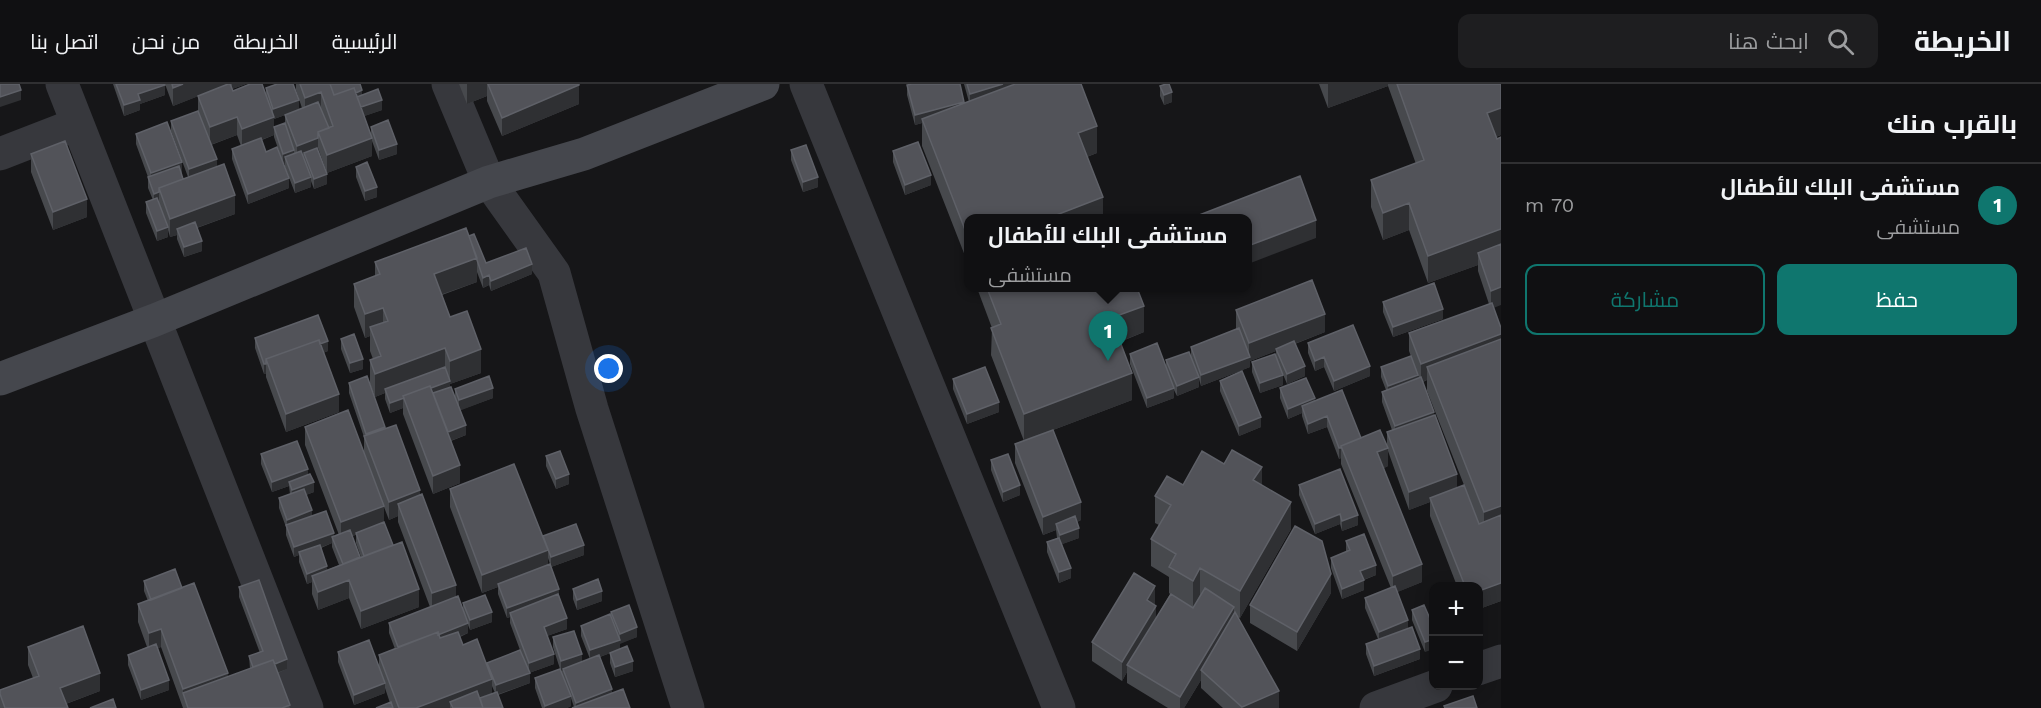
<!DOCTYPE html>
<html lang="ar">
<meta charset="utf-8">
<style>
:root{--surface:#101012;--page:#1e1e20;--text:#f1f3f6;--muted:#9c9d9f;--line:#303032;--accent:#0f766e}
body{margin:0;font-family:"Work Sans",Cairo,sans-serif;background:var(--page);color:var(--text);direction:rtl}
.controls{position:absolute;right:18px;bottom:18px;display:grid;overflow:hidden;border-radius:12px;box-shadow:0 3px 15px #0003}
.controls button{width:54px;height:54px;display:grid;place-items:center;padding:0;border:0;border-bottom:2px solid var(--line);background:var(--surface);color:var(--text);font:30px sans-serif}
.you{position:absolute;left:609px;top:285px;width:21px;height:21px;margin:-15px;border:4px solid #fff;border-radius:50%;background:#1a73e8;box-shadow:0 0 0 9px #1a73e833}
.badge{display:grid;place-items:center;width:39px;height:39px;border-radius:50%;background:var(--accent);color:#fff;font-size:20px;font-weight:700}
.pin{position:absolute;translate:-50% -50px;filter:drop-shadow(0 2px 3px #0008)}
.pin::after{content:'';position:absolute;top:32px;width:21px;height:18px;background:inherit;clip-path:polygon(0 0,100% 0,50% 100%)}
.popup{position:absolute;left:964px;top:130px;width:288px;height:78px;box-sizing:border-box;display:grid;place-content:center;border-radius:12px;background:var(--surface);filter:drop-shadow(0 2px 4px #0005);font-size:20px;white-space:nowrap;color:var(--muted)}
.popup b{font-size:22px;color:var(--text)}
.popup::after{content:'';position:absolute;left:50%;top:100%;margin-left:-12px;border:12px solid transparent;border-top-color:var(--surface)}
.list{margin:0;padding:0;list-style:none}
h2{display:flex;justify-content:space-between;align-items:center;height:78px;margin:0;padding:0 24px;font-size:26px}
h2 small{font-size:20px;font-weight:400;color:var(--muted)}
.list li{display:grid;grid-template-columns:39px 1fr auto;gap:18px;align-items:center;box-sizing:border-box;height:84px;padding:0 24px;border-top:2px solid var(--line)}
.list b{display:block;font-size:22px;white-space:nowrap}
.list p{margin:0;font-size:20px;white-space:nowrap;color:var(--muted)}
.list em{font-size:20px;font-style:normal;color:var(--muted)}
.actions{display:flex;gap:12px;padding:18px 24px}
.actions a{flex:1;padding:14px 0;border:2px solid var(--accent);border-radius:12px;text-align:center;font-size:21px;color:var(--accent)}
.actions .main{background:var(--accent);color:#fff}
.icon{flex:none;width:33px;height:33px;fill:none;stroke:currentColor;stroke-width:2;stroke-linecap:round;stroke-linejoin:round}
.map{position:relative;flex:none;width:1501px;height:624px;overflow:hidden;direction:ltr}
header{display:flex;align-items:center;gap:36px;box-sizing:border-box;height:84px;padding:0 30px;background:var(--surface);border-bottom:2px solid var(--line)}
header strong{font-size:28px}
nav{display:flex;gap:33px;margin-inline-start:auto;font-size:21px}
.search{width:420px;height:54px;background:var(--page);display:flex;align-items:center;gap:15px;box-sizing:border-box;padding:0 21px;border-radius:12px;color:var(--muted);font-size:22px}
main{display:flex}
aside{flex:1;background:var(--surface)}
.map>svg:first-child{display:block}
</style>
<header>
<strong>الخريطة</strong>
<div class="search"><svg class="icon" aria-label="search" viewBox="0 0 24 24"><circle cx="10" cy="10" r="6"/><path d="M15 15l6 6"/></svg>ابحث هنا</div>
<nav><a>الرئيسية</a><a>الخريطة</a><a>من نحن</a><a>اتصل بنا</a></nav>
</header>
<main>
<aside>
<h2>بالقرب منك<small></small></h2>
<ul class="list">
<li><span class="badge">1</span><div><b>مستشفى البلك للأطفال</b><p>مستشفى</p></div><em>70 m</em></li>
</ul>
<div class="actions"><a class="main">حفظ</a><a>مشاركة</a></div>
</aside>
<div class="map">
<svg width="1501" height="624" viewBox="0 0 1501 624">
<rect width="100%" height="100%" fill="#161618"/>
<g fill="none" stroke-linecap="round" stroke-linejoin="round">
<path stroke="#37383d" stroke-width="33" d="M62,0l245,624
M448,0l41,98 65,91 38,136 96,299
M806,0l253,624
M0,70l77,-30
M1478,585l23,-8
M1376,624l60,-22"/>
<path stroke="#45474d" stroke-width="33" d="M0,295l155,-59 334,-138 95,-28 179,-70"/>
</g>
<path fill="#47494d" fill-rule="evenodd" d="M113,0h51l1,11 -25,9v6l-16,6z
M165,0h81l-14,5 1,2 33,3v-6l33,21 3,-1 -6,-18v-6h64l2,11 20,15 -18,6 7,18v-7l26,27 -18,6 -7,-19v15l-45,17 -9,-25h-1l10,36 -13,5 -3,-8v6l-16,6 -10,-26v-3h-1l5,24 -41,16 -16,-45v-10l9,-3 -4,-11 -26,10 6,21 18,48 -38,14 5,23 -18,6 -7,-18v-4l-7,2 -2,-7v7l-11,4 -11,-28v-11l7,-2 -5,-12v-11l-12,-33v-10l46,38 -1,1 2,6 5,-2 -17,-46v-10l27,-9v-16l-25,10zM285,31v8l-11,4v-8zM274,51v2l7,20 -15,-5 -4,-12z
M459,0h120v20l-77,32 -15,-35v-5l-20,8z
M964,0h48v1l85,68 -10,4 16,62h-134v47l-47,-120v-23l-7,2 -8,-30v-10l57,18 5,-1z
M1319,0h182v51l-5,2 -2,171 7,26v267l-22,8v-23h-22l-27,-70v-14l-21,8 -21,-59v15l-4,2 38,114 -25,10 11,37 12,30 -46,17 -8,-22v-10l12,-5 -13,-31v-10l26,-10 -50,-124v-6l-2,1 -12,-32 -19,7 -6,-18v-3l-14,6 -8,-21v-10l35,13 46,37 26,9v-15l5,-2 -10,-28v-10l4,-2 -5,-13v-10l37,11h1l-10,-27v-18l80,-29 -11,-33v-6l-50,18 -19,-53 -26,10 -12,-33v-27l45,-16 -28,-78 -60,22zM1427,296v11l37,94 -7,3 -34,-106z
M1160,2l12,16 -8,3 -4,-9z
M791,66l27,37 -15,5 -12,-32z
M893,67l38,34 -26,10 -12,-33z
M31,70l56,63 -34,13 -22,-58z
M356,83l21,30 -12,4 -9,-24z
M469,152l17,27 46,11 -41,17 -2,-6 -6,3 -6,-16v10l-35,13 8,22 31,56 -31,11v3l5,10v-8l38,9 -33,12 6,25 -15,6 9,42 -27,11 -30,-80v-6l-13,5 -5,-14v-6l-10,4 -5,-13v-24l3,-1 -3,-8v-15l-5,2 -11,-31v-23l21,-8v-14z
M977,204h160l7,44 -24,10 12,58 -79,30 28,90 -4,2 2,16 -17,6 9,34 -12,5 -12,-31v-10l10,-4 -1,-8 -13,5 -28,-72v-19l9,-3 -33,-86 1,-27z
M1383,218l60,17 -50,18 -10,-25z
M1236,226l89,22 -30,12 10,32 -18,8 -7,-17 3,18 -23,8 -8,-21v-10l24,-4v-7l-26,10v6l-49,19 -2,-7v8l-22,9 -3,-6v8l-27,10 -17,-44v-10l36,13v-7l25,-5v-8l45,-18z
M255,254l73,13 -5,2 16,59 -53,20 -20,-55v-3h-2l-9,-26z
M341,255l22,30 -13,4 -9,-24z
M1308,259l62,33 -36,15 -10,-24 -9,4 -7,-18z
M953,295l46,33 -32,12 -14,-35z
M1220,297l41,46 -22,9 -19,-45z
M349,299l36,46 35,66 36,102 7,13v-7l29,19 -22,8 -2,-5v8l-8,4 3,8 24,21v-3l33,-13 -10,-27v-6l-3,1 -9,-24v-7l-16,6 -32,-86v-18l93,50v-3l41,19 -33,12 -3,-9v7l11,30 8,34 -20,7 7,28 -25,9 1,10 -32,12 5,13h-127l14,-5 -5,-15v5l-31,12 -16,-43v-10l41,15v-12l16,-6 -6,-16v-10l41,-16 -32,-85v-6l-9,4 -5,-13v15l35,85 -58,22 -12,-31 -31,12 -6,-16v-12l-5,2 -8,-22v-7l-5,2 -8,-22v-8l-7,-19v-10l11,-4 -1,-8 -17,6 -11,-28v-10l47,21 6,17 -8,3 6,21 22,21 5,-2 -34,-90v-18l59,26v-16l-15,-44zM356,451v8l5,14h-1l-8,-21zM332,459v4l7,18 -12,5 -6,-22zM492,602l3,7 -3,1z
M546,372l23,28 -13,5 -10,-23z
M991,376l29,35 -17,7 -12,-32z
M1183,401h79l29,44 -51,89 -4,-2 43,92h-56l-22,-20v-8l-17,28h-16l-41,-25v-11l-5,9 -30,-20v-19l63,-38 1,14 14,-24 -1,-1v-16l-18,-11v-27l8,-14 -4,-2v-27z
M1299,401l59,40 -16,6 -2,-7 -25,10 -16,-39z
M1346,457l30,34 -12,5v10l-22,9 -11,-31v-10l15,-6z
M144,497l38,7 46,89 22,-8 -1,-13 11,-3 -21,-56v-10l48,82 -9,4 12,35h-107l-22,-61 -3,1 11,42 -28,10 -13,-35v-10l19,-8 -9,-25v-18l10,-3 -4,-10z
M573,505l29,12 -25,9 -4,-11z
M1331,509l-34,58 -47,-28v-18z
M1412,526l22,18 -9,24 -13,-32z
M611,528l26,25 -17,6v6l13,22 -18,6 -5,-14v-10l-10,4 12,32 -38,18 -3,-9v8l-4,2h-25l-7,-20v-10l25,-9 -7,-22v-10l29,25 8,-3 -9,-23v-10l30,-9z
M28,563l72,44 -34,13 2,4h-68v-14l33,-16 -5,-13z"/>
<path fill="#2f3033" d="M183,0h47l-57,22v-18z
M232,0h14l-14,5z
M467,0h20v12l-20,8z
M1003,0h9v8l-42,12v-10z
M1328,0h60v2l-60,22z
M165,1v10l-25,9v6l-16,6v-11l14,-11z
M579,1v19l-77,32v-18z
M21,6v10l-21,7v-10z
M362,6v10h-27z
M321,8v18l-16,6v-18z
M1172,8v10l-8,3v-10z
M299,16v10l-25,9v16l-32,12v-18l31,-12v-8z
M382,16v10l-23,8v-10z
M964,18v10l-42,7v4l-7,2v-10z
M1501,24v27l-14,5v-27z
M237,33v18l-27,10v-18z
M1097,42v27l-19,7v-27z
M318,54v10l-21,8v-10z
M372,54v18l-45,17v-18z
M397,60v10l-18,6v-10z
M294,66v10l-9,-3v7h-2v-10z
M217,75v10l-28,10v-10z
M182,78v10l-31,12v-11z
M327,90v10l-13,5v-10z
M931,91v10l-26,10v-10z
M311,93v10l-16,6v-10z
M818,93v10l-15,5v-10z
M289,94v10l-41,16v-10z
M377,103v10l-12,4v-10z
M159,108v10l-5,2v-10z
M235,111v19l-56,20 -2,-5v6l-7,2v-18z
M1103,113v22l-57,-1z
M87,115v18l-34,13v-18z
M1409,119v27l-26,10v-27z
M1316,136v18l-68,26v-18z
M168,143v10l-11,4v-10z
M1501,145v27l-23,-3v12l-50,18v-27z
M202,157v10l-18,6v-10z
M477,174v24l-43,15v-23z
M532,180v10l-41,17v-10z
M489,191v10l-6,3v-10z
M1501,203v18l-10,4v-18z
M1144,222v26l-33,13v-27z
M383,224v23l-13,-4v9l-5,2v-24z
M1443,225v10l-50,18v-10z
M1325,230v18l-75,29v6l-49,19v-11l48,-18v-14z
M1501,250v19l-74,14v13l-6,2v-18z
M328,257v10l-57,21 -4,-9z
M445,264v24l-60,17v4l-10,4v-23z
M481,265v24l-31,11v7l-46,7 46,-17v-20z
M1324,273v10l-9,4v-10z
M363,275v10l-13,4v-10z
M264,280h2v10h-2z
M1305,282v10l-18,8v-10z
M1370,282v10l-36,15v-10z
M1132,289v27l-108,41v-27z
M1283,291v10l-23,8v-10z
M1418,291v10l-30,11v-10z
M1199,293v10l-22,9v-10z
M493,304v10l-34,13v-11z
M1174,304v10l-27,10v-10z
M339,310v18l-53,20v-18z
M403,314v10l-13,5v-10z
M1315,314v10l-13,-2v7l-14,6v-10z
M999,318v10l-32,12v-10z
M1434,328v10l-39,14v-10z
M1327,332v11l-19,7v-10z
M1261,333v10l-22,9v-10z
M466,341v10l-19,7v-10z
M1339,364h2v10l-2,1z
M1388,364v18l-11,5v-19z
M460,381v18l-27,11v-18z
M1262,383v27l-9,-14z
M308,385v10l-19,3v4l-17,6v-10z
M569,390v10l-13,5v-10z
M1457,390v19l-27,5v4l-21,8v-18z
M314,398v10l-22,8v-10z
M1020,401v10l-17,7v-10z
M420,406v18l-22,-4v12l-9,4v-18z
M1081,418v18l-23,10 -2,-6v6l-13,5v-18z
M1291,418v27l-51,89v-27z
M384,422v18l-43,16v-18z
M1501,422v23l-17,7v-24z
M312,426v10l-25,10v-10z
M1340,430v10l-25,10v-10z
M1358,431v10l-16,6v-10z
M1079,444v10l-19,7v-10z
M334,449v8l-2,-4v6l-31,12 -2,-3v3l-5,2v-10z
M584,461v10l-33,12v-10z
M548,466v19l-50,15v3l-16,6v-18z
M1422,480v18l-29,12v-18z
M1376,481v10l-16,6v-10z
M327,482v11l-15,-1v6l-5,2v-10z
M1071,484v10l-12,5v-11z
M1200,484v27l-7,13v-27z
M1331,490v19l-34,58v-19z
M349,496v18l-31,12v-18z
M1364,496v10l-22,9v-10z
M1501,499v18l-22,8v-18z
M456,501v18l-24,8v-18z
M1155,502v18l-8,14v-18z
M419,505v18l-58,22v-18z
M559,505v10l-49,14v4l-3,1v-10z
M602,507v10l-25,9v-10z
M1156,522v18l-29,41v7l-5,9v-19z
M1234,523v18l-33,45v10l-17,28h-4v-11z
M492,528v10l-22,8v-10z
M567,534v11l-23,8v-10z
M1408,536v11l-29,11v-10z
M468,539v10l-69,27v-10z
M637,543v10l-17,7v-10z
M161,545v18l-12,4v-18z
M1434,555v10l-9,3v-10z
M620,556v10l-30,10v-10z
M1420,565v10l-46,17v-10z
M554,570v10l-25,9v-10z
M582,570v10l-21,7v-10z
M287,575v10l-32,12v-10z
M633,577v10l-18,6v-10z
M100,589v18l-40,15v-18z
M228,589v18l-45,3v-5z
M530,589v10l-34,12v-10z
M492,595v19l-42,4v6h-34z
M169,596v10l-28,10v-10z
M385,599v10l-31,12v-10z
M612,605v10l-36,9v-5z
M1279,607v17h-37v-1z
M571,612v10l-4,2h-22v-2z"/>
<path fill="#525359" stroke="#5f6168" stroke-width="1.5" d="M0,0h19l2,6 -21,7z
M116,0h48l1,1 -27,9 2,6 -16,5z
M172,0h11l-10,4z
M228,0h2l3,7 17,-7h12l12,33 -32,12 -5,-12 -27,10 -12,-31z
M277,0h16l6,16 -26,9 -7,-21z
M300,0h30l4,11 20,-7 18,50 -45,17 -9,-23 15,-6 -12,-34 -16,6z
M330,0h30l2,6 -6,3 -2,-5 -20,7z
M488,0h91v1l-77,33z
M912,0h48l4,18 -49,13 -8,-30z
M967,0h36l-33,10z
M1015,0h66l16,42 -19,7 25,64 -57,22h-77v21l-47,-121z
M1166,0h3l3,8 -8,3 -4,-9z
M1397,0h104v24l-14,5 10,26 4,-2v92l-73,27 -19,-53 -26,10 -12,-33 53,-20z
M378,5l4,11 -21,7 -4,-10z
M318,18l11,26 -11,4v6l-21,8 -12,-31z
M198,27l19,48 -28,10 -18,-48z
M388,36l9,24 -18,6 -8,-23z
M167,38l15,40 -31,11 -15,-39z
M285,39l9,27 -11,4 -9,-27z
M261,54l5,14 11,-5 12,31 -41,16 -16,-45z
M65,57l22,58 -34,13 -22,-58z
M918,58l13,33 -26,10 -12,-34z
M806,61l12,32 -15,5 -12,-32z
M317,64l10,26 -13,5 -10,-26z
M301,67l10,26 -16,6 -10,-26z
M367,78l10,25 -12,4 -9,-24z
M224,80l11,31 -65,24 -11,-31z
M179,82l4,13 -24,9v4l-5,2 -6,-17z
M1300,92l16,44 -68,26v-27h-59z
M157,114l11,29 -11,4 -11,-29z
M195,138l7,19 -18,6 -7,-18z
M466,144l11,30 -43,16 16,43 17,-6 14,38 -31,12 -5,-13 -70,26 -5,-14 11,-4 -11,-29 18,-6 -5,-13 -18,6 -11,-30 26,-10 -5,-12z
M474,150l12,29 40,-15 6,16 -41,17 -2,-6 -6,3 -14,-42z
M1501,160v43l-10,4 -13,-38z
M1312,196l13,34 -76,29 -13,-33z
M1434,199l9,26 -50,18 -10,-25z
M987,204h150l7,18 -33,12 21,55 -108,41 -33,-86 10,-4z
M1492,219l9,25v6l-80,30 -12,-31z
M318,231l10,26 -8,3 -1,-4 -53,19v5h-2l-9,-26z
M1353,241l17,41 -36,15 -10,-24 -9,4 -7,-18z
M1239,244l11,29 -49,18 -10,-28z
M354,250l9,25 -13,4 -9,-24z
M1501,255v167l-17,6 -57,-145z
M319,256l20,54 -53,20 -20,-55z
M1294,257l11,25 -18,8 -11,-25z
M1157,259l17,45 -27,10 -17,-44z
M1189,268l10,25 -22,9 -11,-26z
M1275,270l8,21 -23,8 -8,-21z
M1411,272l7,19 -30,11 -7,-19z
M445,283l5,14 -19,7 -1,-2 -27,10 1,2 -14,5 -5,-14z
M985,283l14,35 -32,12 -14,-35z
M1242,287l19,46 -22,9 -19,-45z
M367,292l18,51 -19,7 -17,-51z
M489,292l4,12 -34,12 -4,-11z
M1421,293l13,35 -39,14 -13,-34z
M1306,294l9,20 -27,11 -8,-21z
M430,302l30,79 -27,11 -30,-80z
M451,303l15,38 -18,7 -15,-39z
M1342,306l19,48 -20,8v2h-2l-12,-32 -19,8 -6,-18z
M348,326l36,96 -43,16 -36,-95z
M1435,331l22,59 -48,18 -22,-60z
M396,341l24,65 -31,12 -25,-66z
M1053,346l28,72 -38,15 -28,-73z
M1380,346l8,18 -11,4 45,112 -29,12 -52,-130z
M297,357l11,28 -36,13 -11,-28z
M1232,366l30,17 -9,13 38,22 -51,89 -40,-23 -7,13 -24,-14 7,-13 -25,-15 20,-34 -16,-9 12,-20 16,9 19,-34 22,13z
M560,367l9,23 -13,5 -10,-23z
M1008,370l12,31 -17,7 -12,-32z
M514,380l34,86 -66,25 -32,-86z
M1340,385l18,46 -16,6 -2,-7 -25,10 -16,-39z
M310,390l4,8 -22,8 -3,-8z
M1464,401l15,39 22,-9v68l-22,8v-5h-14l-35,-88z
M304,405l8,21 -25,10 -8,-22z
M422,410l34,91 -24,8 -34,-89z
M326,427l8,22 -40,14 -8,-22z
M1075,432l4,12 -19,7 -4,-11z
M384,438l9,23 -29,11 -8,-23z
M576,440l8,21 -33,12 -8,-21z
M1295,442l27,15 9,33 -34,58 -47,-27z
M350,446l10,27 -17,7 -11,-27z
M1364,450l12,31 -16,6 4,9 -22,9 -11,-31 19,-8 -4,-9z
M1059,454l12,30 -12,4 -12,-30z
M402,458l17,47 -58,22 -12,-31 -31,12 -6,-16z
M320,461l7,21 -20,8 -8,-22z
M550,480l9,25 -52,19 -9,-24z
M175,485l7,19 -31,12 -7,-19z
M1134,489l21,13 -8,14 9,6 -34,56 -30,-20z
M598,495l4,12 -25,9 -4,-11z
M259,496l28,79 -12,5 -2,-4 -20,7 -4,-11 14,-5 -24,-64z
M194,499l34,90 -45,16 -22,-60 -12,4 -11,-29z
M1395,502l13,34 -29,12 -14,-34z
M1205,504l29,19 -54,90 -53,-32 44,-71 22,14z
M558,510l9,24 -23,9 10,27 -25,9 -19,-50z
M485,511l7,17 -22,8 -7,-17z
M458,512l10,27 -30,12v-3l-40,15 -9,-24z
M629,521l8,22 -17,7 -9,-22z
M1424,521l10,23v11l-9,3 -13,-32z
M1235,528l44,79 -37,16 -41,-37z
M610,530l10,26 -30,10 -9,-24z
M83,542l17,47 -40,15 8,20h-63l-5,-14v-4l39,-14 -11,-29z
M1412,543l8,22 -46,17 -8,-22z
M574,547l8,23 -21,7 -8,-24z
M438,548l2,6 18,-6 5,13 14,-6 15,40 -76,29h-17l-20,-53z
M369,556l16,43 -31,12 -16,-43z
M156,560l13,36 -28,10 -13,-35z
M627,562l6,15 -18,6 -5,-14z
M520,566l10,23 -34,12 -9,-22z
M599,571l13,34 -36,14 -13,-34z
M273,576l17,45 -8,3h-94l-5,-15z
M560,585l11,27 -26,10 -10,-28z
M623,605l7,19h-58z
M477,607l6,17h-30l-3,-6z
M497,608l6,16h-20l-3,-10z
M1473,612l4,12h-32l-1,-2z
M113,615l3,9h-26z
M391,618l2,6h-17z"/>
</svg>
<div class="controls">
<button>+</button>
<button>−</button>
</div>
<div class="you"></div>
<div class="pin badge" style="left:1108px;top:277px">1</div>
<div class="popup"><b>مستشفى البلك للأطفال</b>مستشفى</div>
</div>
</main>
